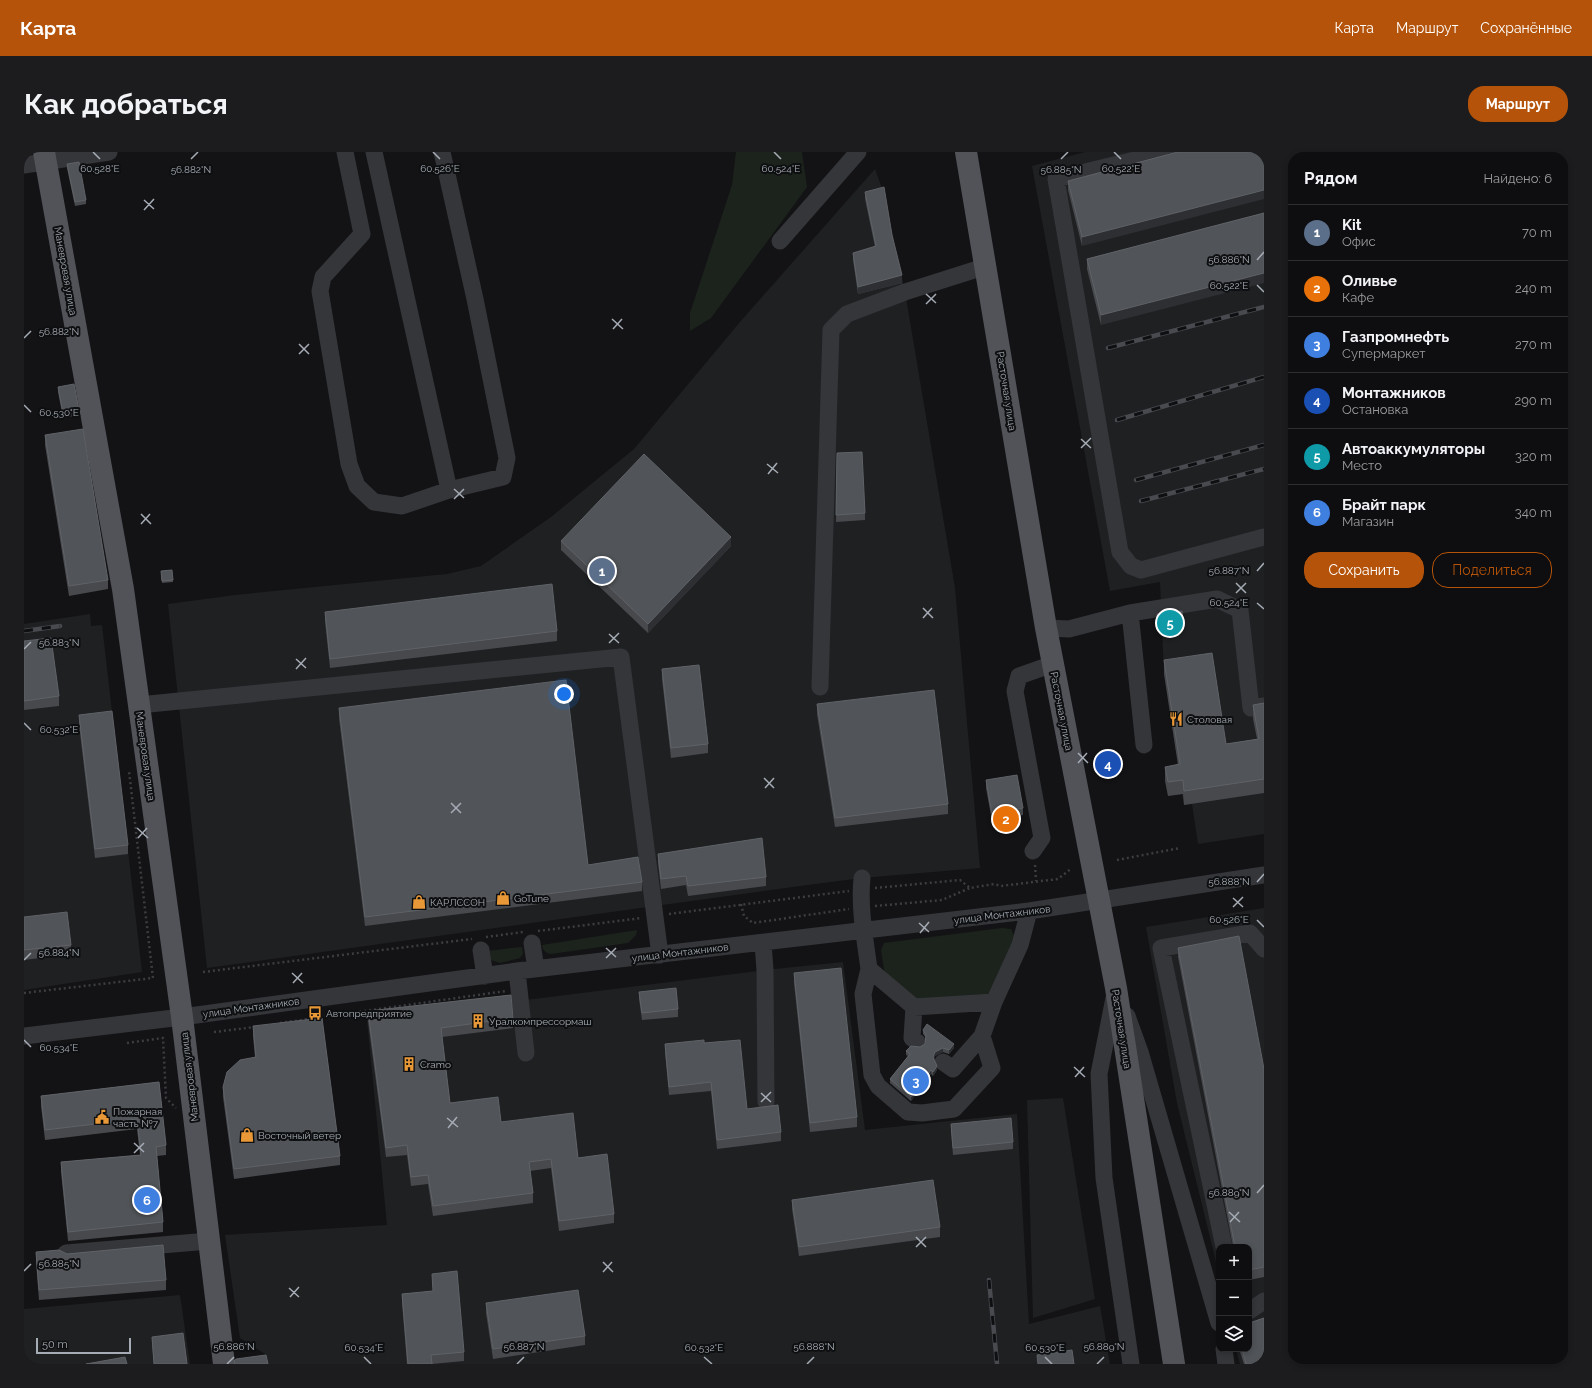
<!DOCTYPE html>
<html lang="ru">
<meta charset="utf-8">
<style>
:root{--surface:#0e0e10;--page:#1c1c1e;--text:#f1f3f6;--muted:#9b9c9f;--line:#2e2e30;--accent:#b45309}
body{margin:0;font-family:Raleway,sans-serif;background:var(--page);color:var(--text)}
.controls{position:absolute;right:12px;bottom:12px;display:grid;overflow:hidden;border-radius:8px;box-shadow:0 2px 6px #0003}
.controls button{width:36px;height:36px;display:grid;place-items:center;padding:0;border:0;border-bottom:1px solid var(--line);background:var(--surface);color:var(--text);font:20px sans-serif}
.scale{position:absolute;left:12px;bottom:10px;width:95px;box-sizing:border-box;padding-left:4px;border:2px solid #a6acb5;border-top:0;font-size:11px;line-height:14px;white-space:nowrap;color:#a6acb5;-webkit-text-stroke:3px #0e0f10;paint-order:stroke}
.you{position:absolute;left:540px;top:542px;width:14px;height:14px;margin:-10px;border:3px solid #fff;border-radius:50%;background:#1a73e8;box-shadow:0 0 0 6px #1a73e833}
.badge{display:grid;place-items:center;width:26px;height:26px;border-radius:50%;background:var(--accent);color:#fff;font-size:13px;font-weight:700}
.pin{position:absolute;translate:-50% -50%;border:2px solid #fff;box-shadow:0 1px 4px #0006}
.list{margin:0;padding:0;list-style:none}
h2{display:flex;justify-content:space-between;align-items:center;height:52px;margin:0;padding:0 16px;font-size:17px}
h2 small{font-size:13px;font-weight:400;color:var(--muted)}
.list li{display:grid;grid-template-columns:26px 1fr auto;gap:12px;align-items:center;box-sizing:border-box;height:56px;padding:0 16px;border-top:1px solid var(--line)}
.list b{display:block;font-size:15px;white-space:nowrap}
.list p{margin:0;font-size:13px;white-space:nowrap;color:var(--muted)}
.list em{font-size:13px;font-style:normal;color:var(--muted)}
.actions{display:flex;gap:8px;padding:12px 16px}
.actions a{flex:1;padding:9px 0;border:1px solid var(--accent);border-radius:16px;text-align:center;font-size:14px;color:var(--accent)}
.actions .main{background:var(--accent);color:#fff}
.icon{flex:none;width:22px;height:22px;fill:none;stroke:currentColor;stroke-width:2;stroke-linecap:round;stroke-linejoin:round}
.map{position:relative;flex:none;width:1240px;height:1212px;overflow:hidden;border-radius:16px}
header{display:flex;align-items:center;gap:24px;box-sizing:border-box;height:56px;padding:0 20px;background:var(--accent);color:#fff}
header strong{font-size:19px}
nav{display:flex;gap:22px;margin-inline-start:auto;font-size:14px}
.intro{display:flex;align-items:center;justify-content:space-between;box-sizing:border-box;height:96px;padding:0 24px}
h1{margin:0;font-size:28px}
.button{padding:10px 18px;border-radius:16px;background:var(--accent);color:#fff;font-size:14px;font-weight:700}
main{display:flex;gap:24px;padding:0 24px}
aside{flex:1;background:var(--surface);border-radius:16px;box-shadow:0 2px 6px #0003}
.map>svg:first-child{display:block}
</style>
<header>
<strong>Карта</strong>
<nav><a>Карта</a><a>Маршрут</a><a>Сохранённые</a></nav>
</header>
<div class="intro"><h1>Как добраться</h1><a class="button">Маршрут</a></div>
<main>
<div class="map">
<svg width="1240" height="1212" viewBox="0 0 1240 1212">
<rect width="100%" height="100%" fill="#131315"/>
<path fill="#1f2022" d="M1061,0h179v682l-66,10 -6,-40 -8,1 -2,-11 -14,2 -3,-15 15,-3 -16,-104 -4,-92 -50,9 -78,-425z
M851,17l9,25 21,98 50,296 25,280 -118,10 -55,7 -600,83 -39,-364 67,-9 212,-21 34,-8 70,-49 83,-68 106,-127z
M66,462l1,12 11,-1 40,347 -118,18v-366z
M1240,756v456h-24l-4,-15h13v-102h-30v27l-42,-171 -31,-176z
M819,810l22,168 152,-16 12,210 71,-18 10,58h-844l-1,-10 -25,-16 -15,-103 162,-10 -20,-205 398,-50z
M1039,946l32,201 -62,19 -6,-218z
M156,1143l10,69h-166v-55z"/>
<path fill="#1c231c" d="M712,0h66l5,35 -96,131 -21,13v-18l42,-128z
M978,776l9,1 5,11 -10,26 -19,31 -66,8 -36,-29 -4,-26 3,-7z
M613,778l-1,5 -8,8 -77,11c-6,-1 -8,-4 -9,-9z
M498,795l1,7 -3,4 -20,5 -9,-3 -4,-9z"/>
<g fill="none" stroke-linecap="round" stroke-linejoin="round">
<path stroke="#3b3d41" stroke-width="2.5" stroke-dasharray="2 3" stroke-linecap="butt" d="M1093,708l63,-12
M1011,713l1,16
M851,736l85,-8 10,8 24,-4 7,2 57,-7 14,-11
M717,752l3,12 9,7 96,-14
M851,754l67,-6 28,-12
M645,762l180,-23
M514,779l104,-13
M462,785l37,-5
M179,820l269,-33
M0,841l129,-15 -24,-207
M256,871l226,-32
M190,880l41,-5
M103,891l36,-5 3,60 10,10"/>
<path stroke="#35363a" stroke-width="17" d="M321,0l17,82 -39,43 -3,14 29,173 8,22 17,16 28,4 47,-16 54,-13 4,-19 -32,-159 -33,-147
M350,0l75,338
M1144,0l-112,27 64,373 11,14 10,4 123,-33
M0,13l85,-13
M756,89l78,-89
M1106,461l87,-14 23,11 11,98 13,-2
M1022,476l23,1 61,-16 14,132
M796,535l11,-357 16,-16 58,-22 82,-26
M115,553l482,-48 39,298
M1009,699l9,-13 -27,-147 4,-15 34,-12
M838,726c-3,30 3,61 7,91l45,38 -2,31 5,4
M508,791l4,26
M739,791l2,27 1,132
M457,798l4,26
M845,817l-6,25 9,81 6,11 30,26 14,1 32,-4 38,-41 -10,-32
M493,819l9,82
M1090,846l-15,76 5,104 27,186
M890,855l80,-5
M1103,864l13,36 79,271
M0,884l158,-19 335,-46 512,-60 235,-36
M919,910l10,7 29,-33 12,-34 26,-57 9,-34
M1200,1095l-63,-299 89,-15 14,16
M42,1101l143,-12
M1225,1159l15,-10
M1200,1197l2,15"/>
<path stroke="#515359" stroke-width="22" d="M20,0l79,437 59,428 42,347
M942,0l80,476 70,360 58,376"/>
<defs>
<path id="rail" d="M1084,196l156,-41
M1093,268l147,-43
M1112,328l128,-35
M1117,349l123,-32
M0,479l36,-5
M965,1128l8,84"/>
</defs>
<use href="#rail" stroke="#484a4f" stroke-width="4.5"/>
<use href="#rail" stroke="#0e0f10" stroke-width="3" stroke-dasharray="9" stroke-linecap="butt"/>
</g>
<path fill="#47494d" d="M1154,0l-96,94 -14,-56v-9z
M43,12l19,36v4l-11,2 -8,-38z
M841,40l27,43 10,48 -44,11 -5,-34v-7l22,-6 -10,-48z
M1240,61l-163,112 -14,-56v-10z
M34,235l21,23v5l-16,3 -5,-26z
M21,283l63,145v9l-39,7 -24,-151z
M813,301l28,60v7l-29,2z
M537,389l170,5 -83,87 -87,-83z
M137,422l12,6v2l-11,1z
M301,460l232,19v10l-227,27 -5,-47z
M1133,462l26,10v4l-25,3z
M0,489l35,55v10l-35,4z
M1140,508l62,84 31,-5 -4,-20v-14l11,-2v90l-80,12 -1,-11 -15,2 -3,-15v-14l13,-2 -14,-91z
M638,517l46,75v9l-37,5 -9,-79z
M793,552l131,100v10l-113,13 -18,-113z
M315,556l249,157 54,17v9l-277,35 -26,-208z
M55,563l49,130v9l-33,4 -16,-133z
M962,628l37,28v7l-31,6 -6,-33z
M634,702l108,23v9l-78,10 -2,-11 -25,4 -3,-26z
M0,765l47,28v9l-47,6z
M1154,796l86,121v208l-15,3v-33h-16l-55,-290z
M770,821l63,144v10l-47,5 -16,-149z
M615,840l39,17v8l-36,3 -3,-21z
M344,859l145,7v10l-71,9 8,66 51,19 77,36 36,56v9l-55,8 -8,-63 -21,3 3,22v10l-100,13 -5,-32 -17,2 -4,-31 -21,2 -18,-136z
M229,874l87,130v9l-106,14 -11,-82v-10l32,-29 -2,-22z
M899,878l31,18 -5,6 -6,-2 -8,4 -1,3 3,11 -4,6 -2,-2 -20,27 -21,-18v-4l18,-23 -2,-1v-4l14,-4 5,-3 1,-6 -3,-4z
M680,891l43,66 34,23v9l-64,8 -6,-58 -42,4 -4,-43v-8z
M135,930l7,63v10l-9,1 6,66v10l-95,9 -7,-69v-10l79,-7 -3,-26 -92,11 -4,-34v-10z
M927,972l62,18v7l-60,6 -2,-24z
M768,1048l148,27v10l-141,19 -7,-47z
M12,1100l31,2 99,26v10l-127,10 -3,-38z
M408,1122l32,78v9l-32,3h-25l-5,-62v-8l31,-3z
M462,1151l99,33v9l-92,14 -7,-46z
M128,1185l35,27h-33l-2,-20z
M1215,1197h10l15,15h-20z"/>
<path fill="#2e2f32" d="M1240,38v9l-182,47v-9z
M1240,121v10l-163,42v-10z
M878,123v8l-44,11v-7z
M707,385v9l-83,87v-9z
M930,892v4l-5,6v-4z
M919,896v4l-8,4 -2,6v-5l2,-5z
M913,914v4l-4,6v-4z
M907,918v4l-20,27v-4z"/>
<path fill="#515458" stroke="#5f6267" d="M1154,0h86v38l-182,47 -14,-56z
M55,10l7,38 -11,2 -8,-38z
M860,35l8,48 10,40 -44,12 -5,-34 23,-7 -11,-54z
M1240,61v60l-163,42 -14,-56z
M50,232l5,26 -16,3 -5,-26z
M59,277l25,151 -39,6 -24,-151z
M838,300l3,61 -29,2 1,-62z
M620,302l87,83 -83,87 -87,-83z
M148,418l1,10 -11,1 -1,-10z
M528,432l5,47 -227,28 -5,-47z
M1158,459l1,13 -25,2 -1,-12z
M27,486l8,58 -35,5v-60z
M1188,501l14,91 33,-5 -6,-34 11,-2v76l-80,12 -1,-11 -15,2 -3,-15 15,-3 -16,-104z
M675,513l9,79 -37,4 -9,-79z
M542,528l22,185 50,-8 4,25 -277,35 -26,-209z
M910,538l14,114 -113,14 -18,-114z
M88,559l16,134 -33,4 -16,-134z
M993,623l6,33 -31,6 -6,-34z
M738,686l4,39 -78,9 -2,-10 -25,3 -3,-25z
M43,760l4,33 -47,5v-33z
M1215,784l25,133v198l-15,3v-23h-14l-57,-299z
M817,816l16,149 -47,6 -16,-150z
M652,836l2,21 -36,4 -3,-21z
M487,843l2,23 -72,10 9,75 48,-6 3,25 72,-9 5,45 29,-4 7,60 -55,7 -8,-62 -22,3 4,31 -100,13 -5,-31 -17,2 -4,-32 -21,3 -18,-137z
M298,866l18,138 -106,13 -11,-82 4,-15 13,-12 16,-3 -3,-31z
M903,872l27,20 -5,6 -6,-2 -8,4 -2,5 4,9 -4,6 -2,-2 -20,27 -21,-18 20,-25 -4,-3 5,-5 9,1 5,-3 1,-9 -3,-5z
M680,888v3l36,-3 7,69 31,-4 3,27 -64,8 -6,-58 -42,5 -4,-43z
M135,930l7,63 -10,2 7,75 -95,10 -7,-70 80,-7 -4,-36 -92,11 -4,-34z
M987,966l2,24 -60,6 -2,-24z
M909,1028l7,47 -141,20 -7,-47z
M139,1093l3,35 -127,10 -3,-38 23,-2 8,4z
M433,1119l7,81 -33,3 1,9h-24l-6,-70 31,-3 -1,-17z
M554,1138l7,46 -92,13 -7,-46z
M1240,1166v46h-18l-4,-15h7v-26z
M159,1181l4,31h-33l-2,-27z
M1048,1198l2,14h-36l-1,-9z
M242,1203l2,9h-33l-1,-3 2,-2z
M101,1205l2,7h-41z"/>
<path fill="none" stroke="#a6acb5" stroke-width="1.5" d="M69,0l7,7M409,0l7,7M750,0l7,7M1090,0l7,7M167,7l7,-7M1037,7l7,-7M120,48l10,9M120,58l10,-11M1233,108l7,-8M1233,133l7,7M902,142l10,9M902,152l10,-10M588,167l11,10M589,177l9,-10M0,186l7,-7M275,192l10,10M275,202l10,-10M0,253l7,7M1057,287l10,9M1057,296l10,-10M743,312l11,9M744,322l9,-11M430,337l10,9M430,347l10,-10M117,362l10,10M117,372l9,-10M1233,419l7,-8M1212,431l10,10M1212,441l10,-10M1233,451l7,6M899,456l10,10M899,466l9,-10M585,482l10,9M585,491l10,-10M0,497l7,-7M272,507l10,9M272,517l10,-11M0,571l7,7M1054,601l10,10M1054,611l9,-10M740,626l10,10M741,636l9,-10M427,651l10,10M427,661l10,-10M113,676l11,10M114,686l9,-10M1233,730l7,-8M1209,746l10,9M1209,755l10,-10M1233,768l7,7M895,771l10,9M896,781l9,-11M582,796l10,9M582,806l10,-10M0,808l7,-7M268,821l11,10M269,831l9,-10M0,888l7,7M1050,915l11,10M1051,925l9,-10M737,941l10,9M737,950l10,-10M423,966l11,9M424,976l9,-11M110,991l10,9M110,1001l10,-10M1233,1041l7,-8M1205,1060l11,10M1206,1070l9,-10M892,1085l10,10M892,1095l10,-10M579,1110l10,10M0,1119l7,-7M579,1120l9,-10M265,1136l10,9M266,1145l9,-10M340,1205l7,7M680,1205l8,7M1021,1205l7,7M203,1212l7,-7M493,1212l7,-7M783,1212l7,-7M1073,1212l7,-7"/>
<defs>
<symbol id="restaurant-bare" viewBox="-9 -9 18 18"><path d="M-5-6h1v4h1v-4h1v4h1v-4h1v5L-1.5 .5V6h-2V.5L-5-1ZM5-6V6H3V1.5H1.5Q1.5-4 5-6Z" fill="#e99837" stroke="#0e0f10" stroke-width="2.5" paint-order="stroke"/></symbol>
<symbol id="shop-bare" viewBox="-9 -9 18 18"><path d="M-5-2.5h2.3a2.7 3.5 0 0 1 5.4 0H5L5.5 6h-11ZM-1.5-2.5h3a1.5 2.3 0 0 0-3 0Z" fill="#e99837" stroke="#0e0f10" stroke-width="2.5" paint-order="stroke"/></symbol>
<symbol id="bus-bare" viewBox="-9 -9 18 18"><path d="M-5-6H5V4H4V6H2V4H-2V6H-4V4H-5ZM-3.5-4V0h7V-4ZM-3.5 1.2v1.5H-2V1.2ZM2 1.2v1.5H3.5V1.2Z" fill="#e99837" stroke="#0e0f10" stroke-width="2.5" paint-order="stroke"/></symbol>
<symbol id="building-bare" viewBox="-9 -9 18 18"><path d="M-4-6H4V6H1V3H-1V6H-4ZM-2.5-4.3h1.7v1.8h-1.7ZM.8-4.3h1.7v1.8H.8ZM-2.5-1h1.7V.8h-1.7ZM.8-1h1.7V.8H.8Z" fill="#e99837" stroke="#0e0f10" stroke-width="2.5" paint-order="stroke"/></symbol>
<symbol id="civic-bare" viewBox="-9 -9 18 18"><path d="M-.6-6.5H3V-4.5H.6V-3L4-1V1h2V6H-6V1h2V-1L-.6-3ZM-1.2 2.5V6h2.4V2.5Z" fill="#e99837" stroke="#0e0f10" stroke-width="2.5" paint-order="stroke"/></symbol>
</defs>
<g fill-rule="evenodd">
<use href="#restaurant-bare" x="1142" y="557" width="20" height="20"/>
<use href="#shop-bare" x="469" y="736" width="20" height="20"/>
<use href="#shop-bare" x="385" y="740" width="20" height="20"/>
<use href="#bus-bare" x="281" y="851" width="20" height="20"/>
<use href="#building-bare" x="444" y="859" width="20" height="20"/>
<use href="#building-bare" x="375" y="902" width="20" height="20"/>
<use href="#civic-bare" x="68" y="955" width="20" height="20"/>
<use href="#shop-bare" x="213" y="973" width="20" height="20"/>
</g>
<g text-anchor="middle" stroke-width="4" stroke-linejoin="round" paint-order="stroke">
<g font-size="10" fill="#a6acb5" stroke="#0e0f10">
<text transform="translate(42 119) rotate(80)" y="4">Маневровая улица</text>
<text transform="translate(983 239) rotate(81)" y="4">Расточная улица</text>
<text transform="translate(1038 559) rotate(79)" y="4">Расточная улица</text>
<text transform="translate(122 604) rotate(82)" y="4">Маневровая улица</text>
<text transform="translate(978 762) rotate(-7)" y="4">улица Монтажников</text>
<text transform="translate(656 800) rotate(-7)" y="4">улица Монтажников</text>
<text transform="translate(227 855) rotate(-8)" y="4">улица Монтажников</text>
<text transform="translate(1098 877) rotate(81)" y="4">Расточная улица</text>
<text transform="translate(165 925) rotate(-97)" y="4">Маневровая улица</text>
</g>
<g font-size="10" fill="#a6acb5" stroke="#0e0f10" text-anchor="start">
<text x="1163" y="571">Столовая</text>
<text x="490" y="750">GoTune</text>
<text x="406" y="754">КАРЛССОН</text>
<text x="302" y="865">Автопредприятие</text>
<text x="465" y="873">Уралкомпрессормаш</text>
<text x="396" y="916">Cramo</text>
<text x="89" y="963">Пожарная<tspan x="89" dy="12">часть №7</tspan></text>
<text x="234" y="987">Восточный ветер</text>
</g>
</g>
<g font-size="10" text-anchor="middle" fill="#a6acb5" stroke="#0e0f10" stroke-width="4" stroke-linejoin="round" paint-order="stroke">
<text x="76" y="20">60.528°E</text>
<text x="757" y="20">60.524°E</text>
<text x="416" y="20">60.526°E</text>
<text x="1097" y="20">60.522°E</text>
<text x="167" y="21">56.882°N</text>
<text x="1037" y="21">56.885°N</text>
<text x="1205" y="111">56.886°N</text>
<text x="1205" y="137">60.522°E</text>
<text x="35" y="183">56.882°N</text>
<text x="35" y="264">60.530°E</text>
<text x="1205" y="422">56.887°N</text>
<text x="1205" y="454">60.524°E</text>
<text x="35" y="494">56.883°N</text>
<text x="35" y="581">60.532°E</text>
<text x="1205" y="733">56.888°N</text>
<text x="1205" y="771">60.526°E</text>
<text x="35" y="804">56.884°N</text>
<text x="35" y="899">60.534°E</text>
<text x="1205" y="1044">56.889°N</text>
<text x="35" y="1115">56.885°N</text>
<text x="210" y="1198">56.886°N</text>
<text x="500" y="1198">56.887°N</text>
<text x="790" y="1198">56.888°N</text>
<text x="1080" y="1198">56.889°N</text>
<text x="340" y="1199">60.534°E</text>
<text x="680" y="1199">60.532°E</text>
<text x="1021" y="1199">60.530°E</text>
</g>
</svg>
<div class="controls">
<button>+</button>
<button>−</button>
<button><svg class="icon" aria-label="layers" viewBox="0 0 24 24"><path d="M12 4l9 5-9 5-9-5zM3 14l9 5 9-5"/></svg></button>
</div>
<div class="scale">50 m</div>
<div class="you"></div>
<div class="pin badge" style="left:578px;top:419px;background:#5c6f8a">1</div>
<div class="pin badge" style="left:982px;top:667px;background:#e8710a">2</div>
<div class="pin badge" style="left:892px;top:929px;background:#3f7fe0">3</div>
<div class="pin badge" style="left:1084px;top:612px;background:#1a4fb4">4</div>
<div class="pin badge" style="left:1146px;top:471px;background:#0f9aa8">5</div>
<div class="pin badge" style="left:123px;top:1048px;background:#3f7fe0">6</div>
</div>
<aside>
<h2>Рядом<small>Найдено: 6</small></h2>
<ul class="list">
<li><span class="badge" style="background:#5c6f8a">1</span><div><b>Kit</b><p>Офис</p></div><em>70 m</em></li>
<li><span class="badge" style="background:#e8710a">2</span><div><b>Оливье</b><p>Кафе</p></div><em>240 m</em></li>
<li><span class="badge" style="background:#3f7fe0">3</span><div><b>Газпромнефть</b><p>Супермаркет</p></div><em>270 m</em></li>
<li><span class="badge" style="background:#1a4fb4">4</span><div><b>Монтажников</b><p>Остановка</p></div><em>290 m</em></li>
<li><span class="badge" style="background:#0f9aa8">5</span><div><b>Автоаккумуляторы</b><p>Место</p></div><em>320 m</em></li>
<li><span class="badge" style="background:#3f7fe0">6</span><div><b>Брайт парк</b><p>Магазин</p></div><em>340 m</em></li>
</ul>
<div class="actions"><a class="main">Сохранить</a><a>Поделиться</a></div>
</aside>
</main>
